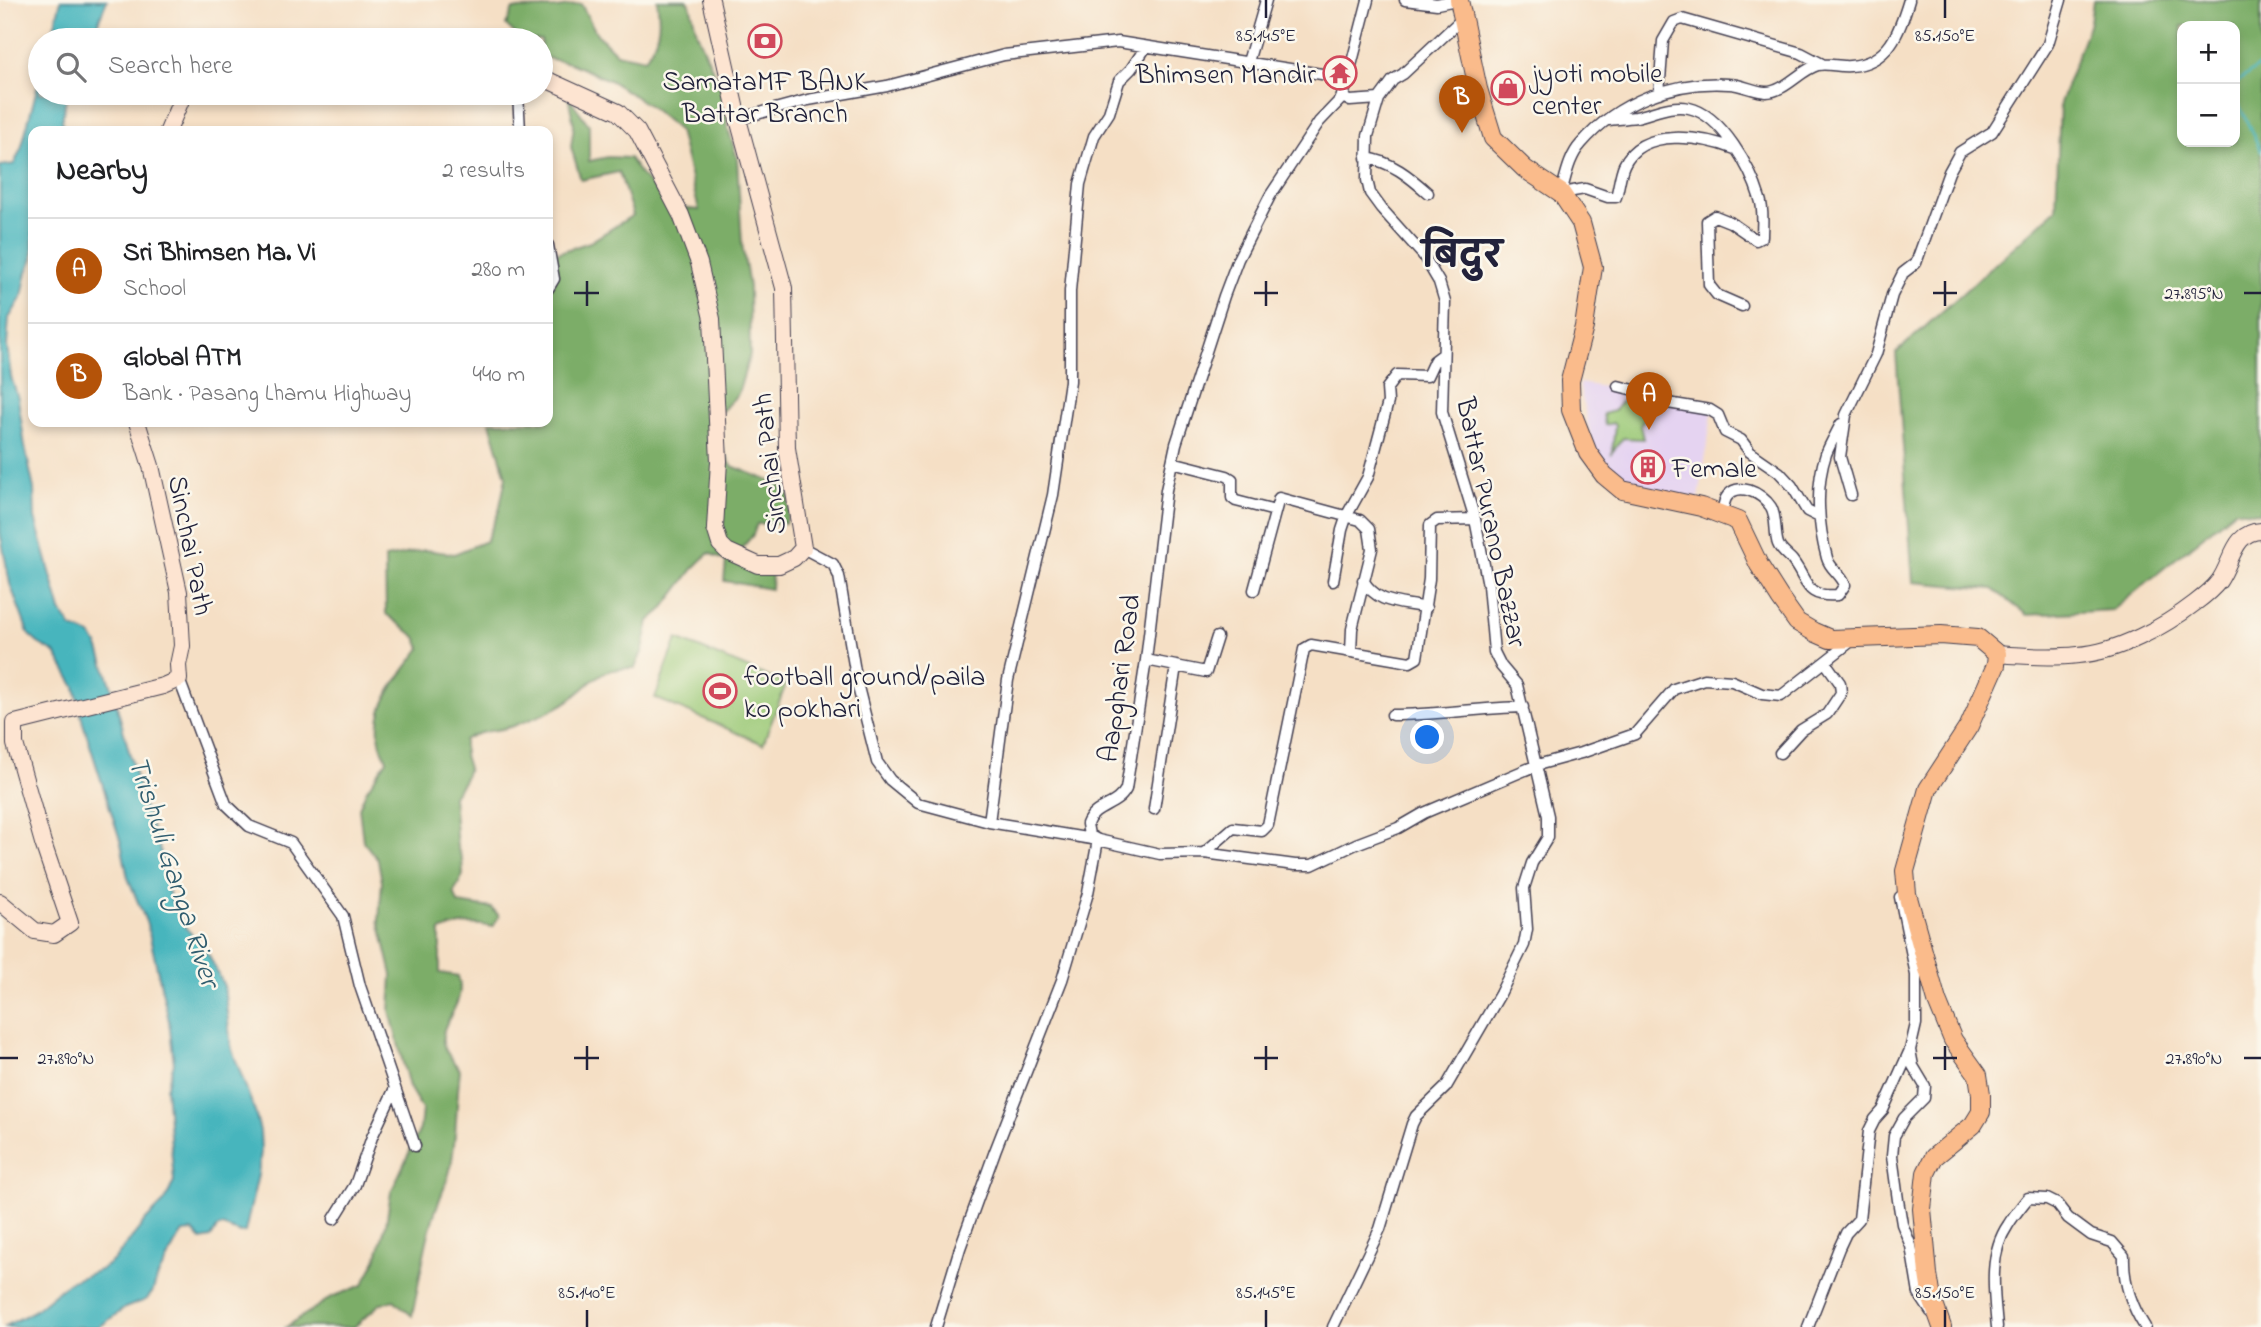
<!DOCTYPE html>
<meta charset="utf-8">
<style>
:root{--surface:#fff;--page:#f6f6f6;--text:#202124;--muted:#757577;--line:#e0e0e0;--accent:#b45309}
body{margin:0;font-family:"Indie Flower","Playpen Sans Deva",sans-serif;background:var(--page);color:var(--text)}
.controls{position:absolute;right:21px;top:21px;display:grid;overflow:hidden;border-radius:14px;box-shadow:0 4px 10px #0003}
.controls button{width:63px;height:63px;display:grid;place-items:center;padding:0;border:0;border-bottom:2px solid var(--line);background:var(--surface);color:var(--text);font:35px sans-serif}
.you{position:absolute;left:1428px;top:738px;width:24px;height:24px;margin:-18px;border:5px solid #fff;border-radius:50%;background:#1a73e8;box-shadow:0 0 0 10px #1a73e833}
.badge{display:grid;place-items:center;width:46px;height:46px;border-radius:50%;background:var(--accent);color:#fff;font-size:23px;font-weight:700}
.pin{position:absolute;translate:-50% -58px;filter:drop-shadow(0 2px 4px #0008)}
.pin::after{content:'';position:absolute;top:37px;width:24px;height:21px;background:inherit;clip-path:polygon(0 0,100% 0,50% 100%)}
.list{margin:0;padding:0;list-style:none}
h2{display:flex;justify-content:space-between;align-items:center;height:91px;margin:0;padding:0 28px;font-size:30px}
h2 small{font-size:23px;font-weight:400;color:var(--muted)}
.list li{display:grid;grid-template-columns:46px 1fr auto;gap:21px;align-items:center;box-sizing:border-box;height:105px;padding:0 28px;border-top:2px solid var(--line)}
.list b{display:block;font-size:26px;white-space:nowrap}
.list p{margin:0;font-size:23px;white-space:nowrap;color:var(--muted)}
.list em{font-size:23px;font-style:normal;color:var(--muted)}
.icon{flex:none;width:38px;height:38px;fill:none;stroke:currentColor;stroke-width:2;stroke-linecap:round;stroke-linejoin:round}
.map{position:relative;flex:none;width:2261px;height:1327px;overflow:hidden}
.search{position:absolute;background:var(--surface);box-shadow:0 4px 10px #0003;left:28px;top:28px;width:525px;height:77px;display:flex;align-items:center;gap:18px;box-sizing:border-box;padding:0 24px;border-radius:38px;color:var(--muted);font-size:26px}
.panel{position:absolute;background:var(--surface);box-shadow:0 4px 10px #0003;left:28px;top:126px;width:525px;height:301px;border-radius:14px}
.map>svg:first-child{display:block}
</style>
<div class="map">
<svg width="2261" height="1327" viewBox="0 0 2261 1327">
<rect width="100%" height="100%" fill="#fbf7ec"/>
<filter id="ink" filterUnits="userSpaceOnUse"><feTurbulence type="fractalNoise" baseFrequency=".0143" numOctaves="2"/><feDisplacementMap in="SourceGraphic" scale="14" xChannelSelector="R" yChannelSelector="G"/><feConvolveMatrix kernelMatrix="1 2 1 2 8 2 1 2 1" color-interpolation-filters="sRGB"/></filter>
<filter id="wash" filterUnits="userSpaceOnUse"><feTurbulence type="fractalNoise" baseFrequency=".00686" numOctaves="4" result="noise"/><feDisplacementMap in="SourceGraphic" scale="28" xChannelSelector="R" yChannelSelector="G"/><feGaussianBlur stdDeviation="1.57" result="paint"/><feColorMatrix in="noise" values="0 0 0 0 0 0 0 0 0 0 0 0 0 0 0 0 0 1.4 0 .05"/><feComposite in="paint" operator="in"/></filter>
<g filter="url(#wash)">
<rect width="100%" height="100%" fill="#f5dfc5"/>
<path fill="#e5d3f1" d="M1579,383l114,18 20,7 -14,90 -73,-11 -32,-35z"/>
<path fill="#9bc977" stroke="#5e7659" stroke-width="2" d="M1627,396l4,5 7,-4 3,4 4,-2c8,9 1,18 -5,26l3,14 -20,-1 -11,14 3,-26 -2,-3 -8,2 -2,-11 12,-3 3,-6z
M677,639l109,45 -23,60 -108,-46z"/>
<path fill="#7cad68" stroke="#4f6852" stroke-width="2" fill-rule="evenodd" d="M657,0h29l4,4 7,29 26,61 5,34 9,30 5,86 7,43 1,67 -12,40 -19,20v30l13,22 46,18 11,12v17l-4,10 -28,1 -4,11 -12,14 31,21 -1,19 -47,-8 2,-20 -17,-8 -16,16 -31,41 -13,11 -6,29 -8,18c-43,0 -38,14 -70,35 -14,9 -33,16 -49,22 -18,7 -37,5 -52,15v15l4,13 -4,12 -11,16 4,51 5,12 1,16 -9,17 4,11 34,5 7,8 -6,11c-21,-5 -34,-3 -53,4v42l18,3c10,31 -22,46 -14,70 3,9 11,17 16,24 -4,32 -3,64 -9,96 -4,20 -14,36 -19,56 -9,30 -13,63 -20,94l-18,-16 -14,4 -26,23h-68l46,-30 31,-12 13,-25 10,-36 5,-32 29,-63 2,-20 -13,-22 -19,-76 2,-36 -13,-55 3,-38 -4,-22 -15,-19 -4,-33 7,-17 21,-31c-24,-46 8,-76 34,-112l-5,-11 -30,-23 -1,-56 40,-8 29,4 32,-13 13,-30 7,-34 -16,-55h58v-77l3,-24 -3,-3v-62l42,-14 43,-27 -14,-43 -38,8 -10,-33 3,-22 -6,-29 21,29v36l19,-4 21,1 13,18 30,31 27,3 -20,-79 -28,-24 -40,-26 -41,-18 -29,-6v-17h-19l-16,-15 7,-16 43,-1 25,-4 16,30 19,19 29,6c14,-21 16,-34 12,-59z
M2093,0h168v513l-26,-3 -122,100 -86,5 -34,-26 -80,-7 -17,-229 160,-144 4,-106 30,-81zM2182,26h53v116h-53z"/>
<path fill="#46b5bd" stroke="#346c7c" stroke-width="2" d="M61,0h46l-16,40h-40z
M40,77v16h27l-5,28 3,10h-32v127l-6,14 -5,25 -13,21 -2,28 4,31 7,21 7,49 9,42 1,29 26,93 11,17 19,7 7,11 14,42 32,119 19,51 3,25 5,17 13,25 25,30 15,31 7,61 24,65 5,19 1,20 -3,24 -13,57 -4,1 -19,-7 -5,2 -6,10 -10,2 -8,-9 -10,1 -8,12 -17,32 -6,17 -6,7 -21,8 -26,19h-95l30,-16 35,-29 33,-13 12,-9 32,-40 19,-19 9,-20 -8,-93 8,-25 -5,-42 -22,-97 -19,-46 -7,-35 -38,-120 -8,-36 -20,-34 -17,-10 -9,-8 -19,-51 -10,-52v-366l14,-2 7,-15z"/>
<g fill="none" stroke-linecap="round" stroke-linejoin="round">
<path stroke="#46b5bd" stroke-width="2.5" d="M2235,84l26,-20
M2235,97l26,54"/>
</g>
</g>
<g filter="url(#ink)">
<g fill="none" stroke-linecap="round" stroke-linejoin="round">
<defs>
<path id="street" d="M1368,0l-25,97 7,4 29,-2
M1405,0l32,4 19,-4
M1248,62l18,-62
M1347,78l-6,21 -22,23 -49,74 -32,63 -14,37 -48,148 -10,46 -20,170 -20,129c-9,18 -32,16 -39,35l2,11 9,5 62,14 44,-1 91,12h17l44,-21 42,-16 26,-15 113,-48 44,-12 54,-19 39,-45 30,-10 28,2 30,13 19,2 73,-57
M518,93l2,38
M1659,93l4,-52 11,-19 8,-3 119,34 21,11
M738,119l70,-19 79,-14 117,-31 114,-13 229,36
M1609,120c9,-1 19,-2 27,-3 18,-4 34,-13 53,-9 33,7 62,61 71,91 4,11 2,26 2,38l-6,3 -26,-18 -15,-6 -8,5 2,64 8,10 25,11
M1735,149c-31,-12 -93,-23 -111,16 -4,9 -5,22 -8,32h-8l-23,-8 -24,4c5,-17 8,-36 20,-49 36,-42 93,-64 148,-60 13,0 25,8 37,8 19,0 34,-22 52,-27 10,-2 21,2 32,1 39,-3 49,-33 59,-66
M1366,158c25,3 44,19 62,35
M548,245l6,34 -6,10
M1618,386l16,4 22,11 54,9 8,5 7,17 16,8 9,12 29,20 13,14 15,25 12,6
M1172,462l55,14 5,3v19l4,3 39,10
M1851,495l-11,-38 6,-42 30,-61 16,-59 11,-22 13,-10 33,-91 11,-20 32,-20 56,-88 13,-44
M1722,513c1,-4 2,-11 4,-15 11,-18 36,-5 45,9 6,10 3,26 7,37 2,6 9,11 14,16 17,22 12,38 46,35l7,-10c-4,-11 -15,-16 -18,-27 -9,-32 -12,-72 -1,-104 4,-10 10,-20 15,-30
M803,548l30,16 6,12 18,107 20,79 13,18 28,23 71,19 109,18 -10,53 -26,87 -67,171 -35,97 -24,79
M1363,580c15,25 37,22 63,28
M1333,581l9,-51 5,-15 21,-38 20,-75 -1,-14 10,-13 30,1 7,-15 8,-6
M1254,590l25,-92 81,22 9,9 3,20 -20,80 -1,23
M1146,660l60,12 11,-35
M179,679l47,125 23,22 42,17 52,73 17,70 55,160
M1392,715c43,0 87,-7 131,-8
M1780,753l21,-23 26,-16 14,-21 -1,-10 -15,-21
M1154,809l22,-143
M989,822l19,-142 45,-185 17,-114v-90l10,-107 14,-48 15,-23 10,-32 12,-12 15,-22
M1204,853l29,-25 29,3 6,-6 36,-176 7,-4 99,17 7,-4 12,-79 1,-54 7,-5 38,-1
M1900,897l16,78v49l-6,26 3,16 12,20 -1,12 -20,20 -10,18 -2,20 6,44 4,24 9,22 8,48 12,18
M334,1219l21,-34 17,-48 23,-49
M1333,1327l47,-98 32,-105 4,-8 30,-29 54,-93 24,-49 3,-16 -3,-41 8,-25 16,-26v-21l-31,-131 -16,-19 -7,-14 -6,-67 -13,-66 -33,-107 3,-110 -6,-20 -16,-27 -42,-47 -11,-15 -3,-13 1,-44 11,-37 14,-19 10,-6 60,-56
M1808,1327l31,-79 7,-15 13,-14 10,-88 6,-12 8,-9 27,-60
M1997,1327c-3,-33 -9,-73 11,-102 6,-10 13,-18 20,-27l19,1 10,5 11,14 23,17 21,7 12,14c-1,26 7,49 21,71"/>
<path id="secondary" d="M541,77l77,35 19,19 44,84 18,48 13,56 7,142 -4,67 5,16 7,7 31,14h21l15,-7 9,-10 -16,-100 -3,-160 -46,-169 -27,-119
M168,131l16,-38
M1997,654c27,2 55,4 81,1 40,-3 86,-28 117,-52 8,-6 18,-14 24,-22 14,-20 14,-49 42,-50
M0,902l35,29 19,3 16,-11 -27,-80 -28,-99v-21l148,-37 16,-7 -1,-14 4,-19 -3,-54 -28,-126 -14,-44"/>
<path id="primary" d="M1459,0l19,89 15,49 32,31 36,24 20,30 12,44 -9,60 -14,54 1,29 17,43 16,22 18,15 79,17 37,14 21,44 21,33 17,24 17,10 16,7 111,-4 37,3 19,16 -1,11 -27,61 -41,63 -23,82 2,23 30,107 16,39 25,35 3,19v18l-8,13 -39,32 -8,16 -4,36 6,65 4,25 10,28"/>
</defs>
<use href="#street" stroke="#423e50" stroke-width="13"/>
<use href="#secondary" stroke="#423e50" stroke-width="18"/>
<use href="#primary" stroke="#423e50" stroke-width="20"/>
<use href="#street" stroke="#fff" stroke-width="10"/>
<use href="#secondary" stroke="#fde4d1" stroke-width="16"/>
<use href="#primary" stroke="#fabb8b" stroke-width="18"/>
</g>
</g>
<path fill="none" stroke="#22223b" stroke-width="2.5" d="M1266,0v18M1945,0v18M587,281v25M1266,281v25M1945,281v25M574,293h25M1254,293h24M1933,293h24M2244,293h17M587,1046v24M1266,1046v24M1945,1046v24M0,1058h18M574,1058h25M1254,1058h24M1933,1058h24M2244,1058h17M587,1310v17M1266,1310v17M1945,1310v17"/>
<defs>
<symbol id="bank-ring" viewBox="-11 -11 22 22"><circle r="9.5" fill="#fbf7ec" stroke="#d1495b" stroke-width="1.5"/><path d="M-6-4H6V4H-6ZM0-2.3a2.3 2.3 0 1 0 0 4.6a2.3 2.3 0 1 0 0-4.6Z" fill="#d1495b"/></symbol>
<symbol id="temple-ring" viewBox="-11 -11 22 22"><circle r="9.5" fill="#fbf7ec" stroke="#d1495b" stroke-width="1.5"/><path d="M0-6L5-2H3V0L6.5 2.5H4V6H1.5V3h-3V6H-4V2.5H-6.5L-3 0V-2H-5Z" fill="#d1495b"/></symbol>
<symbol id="shop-ring" viewBox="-11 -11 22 22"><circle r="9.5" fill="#fbf7ec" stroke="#d1495b" stroke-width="1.5"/><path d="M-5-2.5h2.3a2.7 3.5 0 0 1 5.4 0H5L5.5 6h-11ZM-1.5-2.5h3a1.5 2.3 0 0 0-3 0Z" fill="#d1495b"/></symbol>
<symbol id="building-ring" viewBox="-11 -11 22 22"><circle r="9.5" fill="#fbf7ec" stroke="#d1495b" stroke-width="1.5"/><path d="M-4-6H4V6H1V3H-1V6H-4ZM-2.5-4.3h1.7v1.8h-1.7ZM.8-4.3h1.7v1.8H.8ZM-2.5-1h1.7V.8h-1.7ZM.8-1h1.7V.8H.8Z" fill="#d1495b"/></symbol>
<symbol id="stadium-ring" viewBox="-11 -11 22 22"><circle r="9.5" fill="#fbf7ec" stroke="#d1495b" stroke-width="1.5"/><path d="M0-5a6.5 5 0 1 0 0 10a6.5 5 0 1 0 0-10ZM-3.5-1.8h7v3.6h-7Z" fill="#d1495b"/></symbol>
</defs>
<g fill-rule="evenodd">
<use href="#bank-ring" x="746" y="22" width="38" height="38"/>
<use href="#temple-ring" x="1321" y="54" width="38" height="38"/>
<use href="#shop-ring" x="1489" y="69" width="38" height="38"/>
<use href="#building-ring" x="1629" y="448" width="38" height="38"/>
<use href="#stadium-ring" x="701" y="672" width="38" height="38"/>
</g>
<g text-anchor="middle" stroke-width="5" stroke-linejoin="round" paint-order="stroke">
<g font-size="28" fill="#22223b" stroke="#fbf7ec" text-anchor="start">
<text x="1532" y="82">jyoti mobile<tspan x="1532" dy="32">center</tspan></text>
<text x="1316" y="83" text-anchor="end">Bhimsen Mandir</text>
<text x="765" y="90" text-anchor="middle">SamataMF BANK<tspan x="765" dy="32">Battar Branch</tspan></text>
<text x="1672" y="477">Female</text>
<text x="744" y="685">football ground/paila<tspan x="744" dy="32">ko pokhari</tspan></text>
</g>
<g font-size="28" fill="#22223b" stroke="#fbf7ec">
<text transform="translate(768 464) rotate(-96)" y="10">Sinchai Path</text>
<text transform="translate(1493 522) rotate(78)" y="10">Battar Purano Bazzar</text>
<text transform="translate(192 545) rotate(79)" y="10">Sinchai Path</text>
<text transform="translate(1118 678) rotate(-82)" y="10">Aapghari Road</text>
</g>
<g font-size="30" font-style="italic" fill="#305d6f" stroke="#fbf7ec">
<text transform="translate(175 871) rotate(72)" y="10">Trishuli Ganga River</text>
</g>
<g font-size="35" font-weight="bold" fill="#22223b" stroke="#fbf7ec">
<text x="1462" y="266">बिदुर</text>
</g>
</g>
<g font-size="18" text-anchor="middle" fill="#22223b" stroke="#fbf7ec" stroke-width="5" stroke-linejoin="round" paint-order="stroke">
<text x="1266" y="41">85.145°E</text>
<text x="1945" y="41">85.150°E</text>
<text x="2194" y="299">27.895°N</text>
<text x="66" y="1064">27.890°N</text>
<text x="2194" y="1064">27.890°N</text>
<text x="587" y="1298">85.140°E</text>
<text x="1266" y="1298">85.145°E</text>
<text x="1945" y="1298">85.150°E</text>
</g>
</svg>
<div class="controls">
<button>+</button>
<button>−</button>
</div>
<div class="you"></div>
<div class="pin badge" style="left:1649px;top:430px">A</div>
<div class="pin badge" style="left:1462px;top:133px">B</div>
<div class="search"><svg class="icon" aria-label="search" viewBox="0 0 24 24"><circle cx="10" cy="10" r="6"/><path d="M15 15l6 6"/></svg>Search here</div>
<section class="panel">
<h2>Nearby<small>2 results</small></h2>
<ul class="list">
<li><span class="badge">A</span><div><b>Sri Bhimsen Ma. Vi</b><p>School</p></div><em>280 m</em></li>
<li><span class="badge">B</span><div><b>Global ATM</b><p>Bank · Pasang Lhamu Highway</p></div><em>440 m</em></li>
</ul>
</section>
</div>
